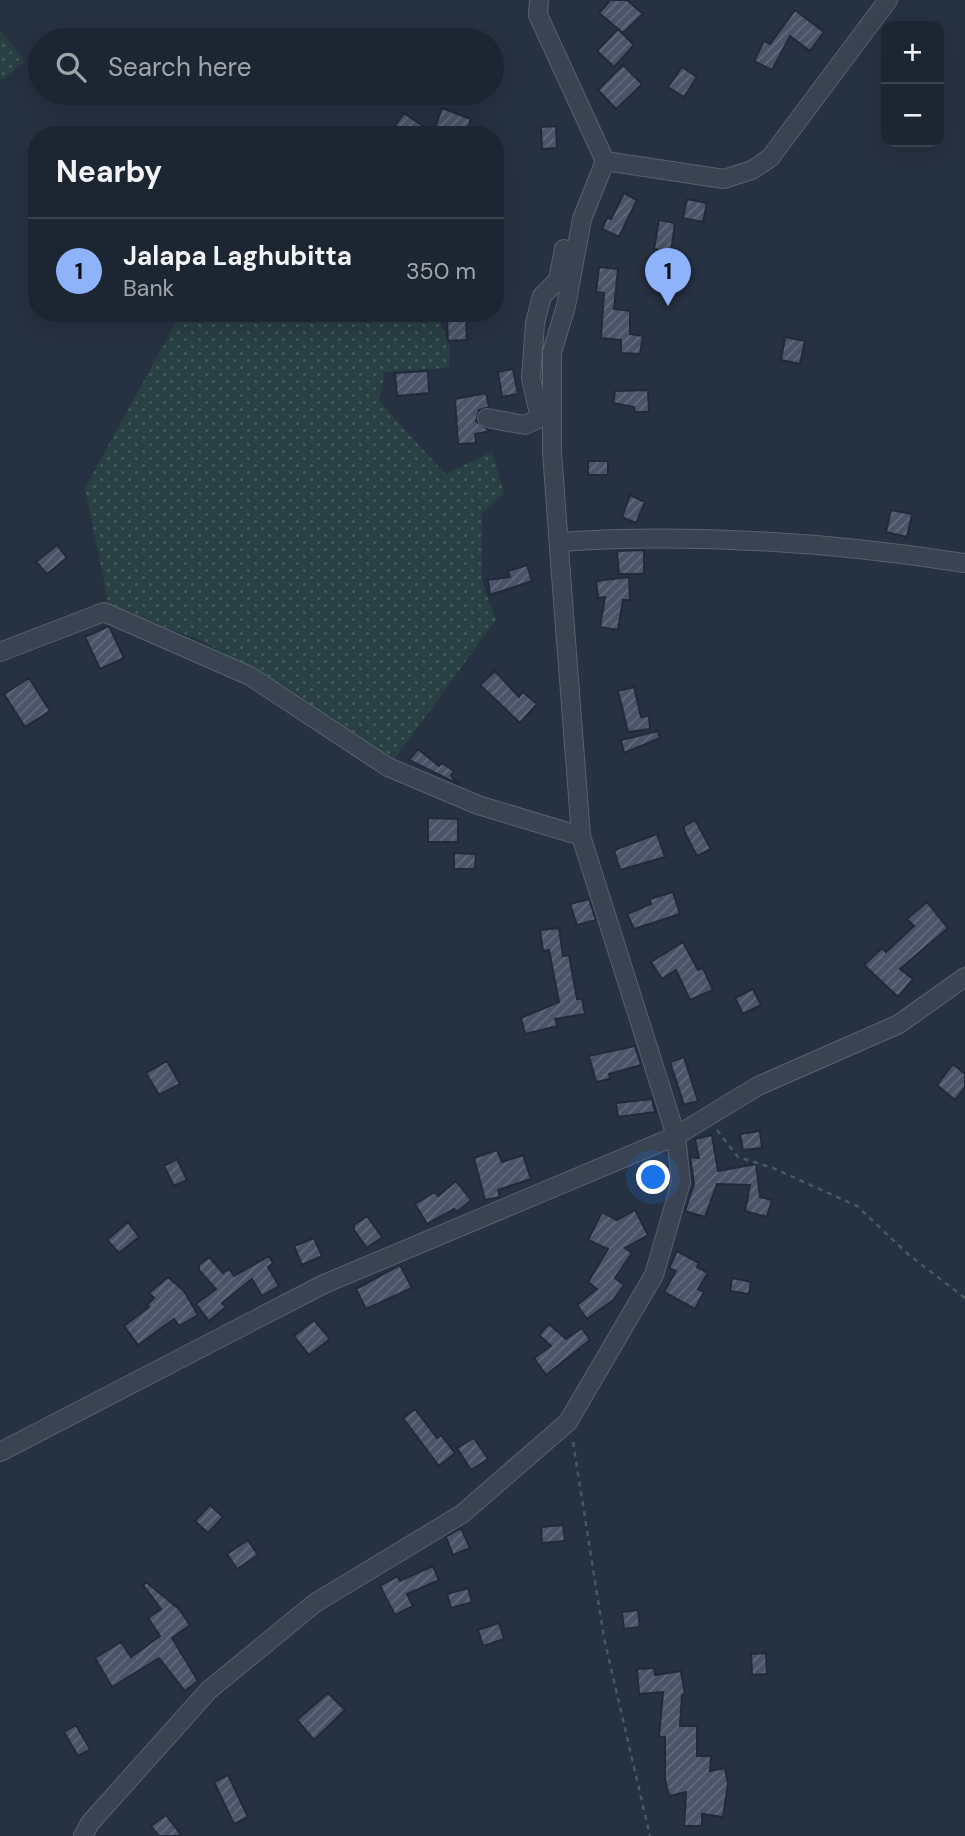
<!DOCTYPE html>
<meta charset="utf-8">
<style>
:root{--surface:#1c2532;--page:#29313e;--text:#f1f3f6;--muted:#a0a5ac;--line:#3a424d;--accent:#8eb3fa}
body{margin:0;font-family:"DM Sans",sans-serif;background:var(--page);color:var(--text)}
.controls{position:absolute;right:21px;top:21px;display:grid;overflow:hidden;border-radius:14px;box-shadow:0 7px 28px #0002}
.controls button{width:63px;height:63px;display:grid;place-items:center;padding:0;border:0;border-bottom:2px solid var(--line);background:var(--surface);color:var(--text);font:35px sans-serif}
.you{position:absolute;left:654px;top:1178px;width:24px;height:24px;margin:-18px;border:5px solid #fff;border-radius:50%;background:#1a73e8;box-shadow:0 0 0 10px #1a73e833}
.badge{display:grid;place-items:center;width:46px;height:46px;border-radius:50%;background:var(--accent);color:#111;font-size:23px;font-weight:700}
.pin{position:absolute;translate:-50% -58px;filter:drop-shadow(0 2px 4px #0008)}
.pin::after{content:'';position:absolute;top:37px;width:24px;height:21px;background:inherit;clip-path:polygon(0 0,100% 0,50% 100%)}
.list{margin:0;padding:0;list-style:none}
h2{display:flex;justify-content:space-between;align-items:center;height:91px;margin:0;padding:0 28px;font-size:30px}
h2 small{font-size:23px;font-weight:400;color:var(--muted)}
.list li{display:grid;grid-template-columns:46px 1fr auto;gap:21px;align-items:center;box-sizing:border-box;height:105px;padding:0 28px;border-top:2px solid var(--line)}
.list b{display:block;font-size:26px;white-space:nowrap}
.list p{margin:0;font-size:23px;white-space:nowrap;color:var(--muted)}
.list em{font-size:23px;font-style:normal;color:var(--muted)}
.icon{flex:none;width:38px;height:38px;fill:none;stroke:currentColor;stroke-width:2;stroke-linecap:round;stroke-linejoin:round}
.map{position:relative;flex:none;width:965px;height:1836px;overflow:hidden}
.search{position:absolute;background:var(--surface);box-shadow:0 7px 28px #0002;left:28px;top:28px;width:476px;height:77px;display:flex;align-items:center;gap:18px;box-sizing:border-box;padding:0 24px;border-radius:38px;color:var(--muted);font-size:26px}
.panel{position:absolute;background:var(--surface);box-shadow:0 7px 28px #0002;left:28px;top:126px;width:476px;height:196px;border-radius:28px}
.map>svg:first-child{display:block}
</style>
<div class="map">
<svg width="965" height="1836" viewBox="0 0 965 1836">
<defs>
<pattern id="grass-dots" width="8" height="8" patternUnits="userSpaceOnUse" patternTransform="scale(1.75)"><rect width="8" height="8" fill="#283f43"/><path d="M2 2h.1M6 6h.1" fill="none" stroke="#45595d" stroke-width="1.8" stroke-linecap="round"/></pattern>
<pattern id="building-hatch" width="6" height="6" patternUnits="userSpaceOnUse" patternTransform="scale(1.75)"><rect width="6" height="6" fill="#4a5468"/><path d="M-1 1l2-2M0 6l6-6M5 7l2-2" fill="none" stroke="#626b7c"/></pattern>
</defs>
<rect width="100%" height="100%" fill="#263142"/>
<path fill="url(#grass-dots)" d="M0,30l26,31 -26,20z
M181,313h178l39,5 2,-5h66l-27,5 11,31 -1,19 -64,4 -6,29 66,73 47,-22 12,42 -22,19v68l14,39 -102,140 -189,-118 -96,-36 -24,-118z"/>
<path fill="url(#building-hatch)" stroke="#212a39" stroke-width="2" d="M610,0h17l16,14 -20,19 -24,-20z
M795,10l29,22 -14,19 -20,-15 -18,34 -18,-9 10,-20 6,3z
M618,29l16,16 -20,22 -17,-16z
M623,65l19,19 -26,25 -18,-19z
M682,67l15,10 -13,20 -16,-10z
M442,108l29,11 -6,16h-76l15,-22 29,20z
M556,126l1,22 -15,1 -1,-22z
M624,193l13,7 -18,37 -17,-8 5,-11 4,1z
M687,199l20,4 -4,19 -20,-4z
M659,220l16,3 -4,29 -17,-3z
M599,267l19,2 -4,40 16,2v23l13,2 -3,18 -19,-1v-13l-20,-2 3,-45 -8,-1z
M466,320l1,20 -19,1 -1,-20z
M785,337l20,4 -5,23 -19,-4z
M513,369l5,25 -16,3 -4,-25z
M428,371l1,22 -32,3 -2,-23z
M648,390l1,22h-14l-1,-5 -21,-4 2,-12z
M486,393l3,14 -10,3 -3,11 14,10 -15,3 1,9 -18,1 -3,-45z
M588,461h20v14h-20z
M630,495l15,7 -9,21 -14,-6z
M891,510l21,4 -5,23 -21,-5z
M57,545l10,13 -20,16 -11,-12z
M644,550v24h-25l-2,-23z
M527,565l5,16 -42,14 -2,-15 22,-3 -2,-6z
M629,577l1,23h-7l-5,30 -18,-3 5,-30 -7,1 -2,-17z
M109,626l15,32 -24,11 -15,-32z
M495,671l24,26 4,-5 14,12 -17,19 -40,-38z
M29,678l21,33 -25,16 -21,-33z
M634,687l7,30 8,-1 1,13 -22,3 -10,-41z
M658,731l2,7 -36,15 -3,-13z
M418,749l21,17 3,-3 12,8 -3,5 7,8 -49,-24z
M428,818l30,1v23h-30z
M695,820l16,29 -14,7 -13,-25v-5z
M657,834l8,23 -45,13 -6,-20z
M454,853l22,1 -1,15h-21z
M673,892l7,22 -46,15 -7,-15 24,-10 -1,-5z
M589,899l7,21 -19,5 -7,-21z
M927,902l21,26 -48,41 13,10 -15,18 -34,-32 18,-17 4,4 28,-26 -7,-7z
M559,928l4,28 6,-1 8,44h5l3,15 -30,5 3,7 -33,8 -4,-16 38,-16 -10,-52 -6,1 -3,-21z
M683,942l15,28 5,-2 10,22 -23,10 -14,-30 -14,9 -11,-17z
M753,989l8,16 -18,9 -8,-16z
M635,1046l6,19 -32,9 1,5 -14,3 -7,-26z
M684,1057l14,44 -14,4 -14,-43z
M167,1061l13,23 -21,11 -13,-22z
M953,1064l12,10v13l-10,13 -18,-15z
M652,1099l3,13 -37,5 -2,-14z
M760,1131l2,17 -19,2 -3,-16z
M712,1135l6,36 38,-7 4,33 12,3 -5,17 -22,-6 5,-26 -33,-1 -12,33 -20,-6 9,-27 -4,-27 9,1 -4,-19z
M497,1150l5,12 21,-7 8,24 -33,11 2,7 -15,3 -11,-42z
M177,1159l10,21 -13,6 -10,-20z
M456,1181l15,19 -14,12 -3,-3 -27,15 -12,-20 20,-12 3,4z
M635,1210l13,25 -23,13 7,5 -17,25 9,7 -11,15 -26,19 -10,-14 20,-16 -9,-7 20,-33 -20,-9 14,-28 15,8z
M367,1216l15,21 -15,11 -13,-18v-5z
M128,1222l11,15 -20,16 -12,-13z
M314,1238l8,18 -20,9 -8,-19z
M677,1251l22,12 -2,4 11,6 -10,16 6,3 -9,17 -31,-17 12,-21 -7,-3z
M269,1256l4,7 -5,4 11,19 -17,10 -10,-17 -30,24 4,4 -17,14 -13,-17 20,-15 -17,-19v-5l10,-8 14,16 6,-4 5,7z
M400,1265l12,23 -46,21 -10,-20z
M168,1277l16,14 14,24 -19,11 -5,-7 -36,26 -14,-19 25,-19 -2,-2 7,-7 -5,-5z
M732,1278l19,4 -2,12 -19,-3z
M314,1320l16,19 -21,16 -15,-19z
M549,1324l17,15 16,-11 8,12 -44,35 -12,-17 17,-12 -12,-11z
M415,1409l22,29 4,-3 14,18 -16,13 -36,-48z
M474,1438l14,21 -17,11 -14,-22z
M210,1505l13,12 -15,16 -13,-12z
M563,1525l2,16 -23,2 -1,-16z
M461,1528l9,20 -17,7 -7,-18z
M248,1540l10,15 -21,14 -10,-15z
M433,1566l6,14 -32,14 6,12 -18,9 -15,-29 18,-10 2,5z
M146,1582l33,27 11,16 -18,13 26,43 -13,10 -26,-33 -47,29 -17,-29 26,-16 10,15 29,-21 -12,-18 13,-9 -18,-24z
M468,1588l4,14 -21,6 -4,-14z
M638,1610l2,17 -16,2 -2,-17z
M499,1623l5,16 -21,7 -5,-16z
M766,1653l1,21 -15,1 -1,-21z
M654,1668l1,7 26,-4 4,23 -3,1 -2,31h17v30h14l-1,15 15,-3 3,16 -5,33 -21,-3v12h-18l2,-34 -17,4 -4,-17v-42h-6l4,-45 -24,2 -2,-25z
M328,1693l17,17 -31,30 -17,-20z
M76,1725l14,24 -12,7 -14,-24z
M228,1775l20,42 -14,7 -20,-42z
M166,1815l16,21h-23l-8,-10z"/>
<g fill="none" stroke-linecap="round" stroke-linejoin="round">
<defs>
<path id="street" d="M605,161l119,18 28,-9 18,-12 118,-158
M487,418l38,7 15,-7 -9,-40 4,-55 7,-27 16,-16 6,-31
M559,542c136,-9 271,0 406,21
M0,652l104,-40 146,64 138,91 90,38 103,31
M0,1452l324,-168 352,-148 82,-50 141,-62 66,-47
M83,1836l7,-13 119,-133 106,-87 147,-89 106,-92 86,-147 27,-93 -5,-46 -95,-300 -19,-248 -10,-136v-100l14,-46 16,-87 23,-58 -67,-146 1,-15"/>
</defs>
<use href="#street" stroke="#58616f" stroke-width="20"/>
<path stroke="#465b5f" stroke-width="2.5" stroke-dasharray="5 5" stroke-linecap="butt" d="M717,1130l21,27 35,11 84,38 52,49 56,43
M573,1442l31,196 46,198"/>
<use href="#street" stroke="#3a4351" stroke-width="18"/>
</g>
</svg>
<div class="controls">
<button>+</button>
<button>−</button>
</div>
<div class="you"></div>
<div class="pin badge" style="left:668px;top:306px">1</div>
<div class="search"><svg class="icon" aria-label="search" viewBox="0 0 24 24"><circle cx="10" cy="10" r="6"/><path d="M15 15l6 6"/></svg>Search here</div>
<section class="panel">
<h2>Nearby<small></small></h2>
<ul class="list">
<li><span class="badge">1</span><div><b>Jalapa Laghubitta</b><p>Bank</p></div><em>350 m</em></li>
</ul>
</section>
</div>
